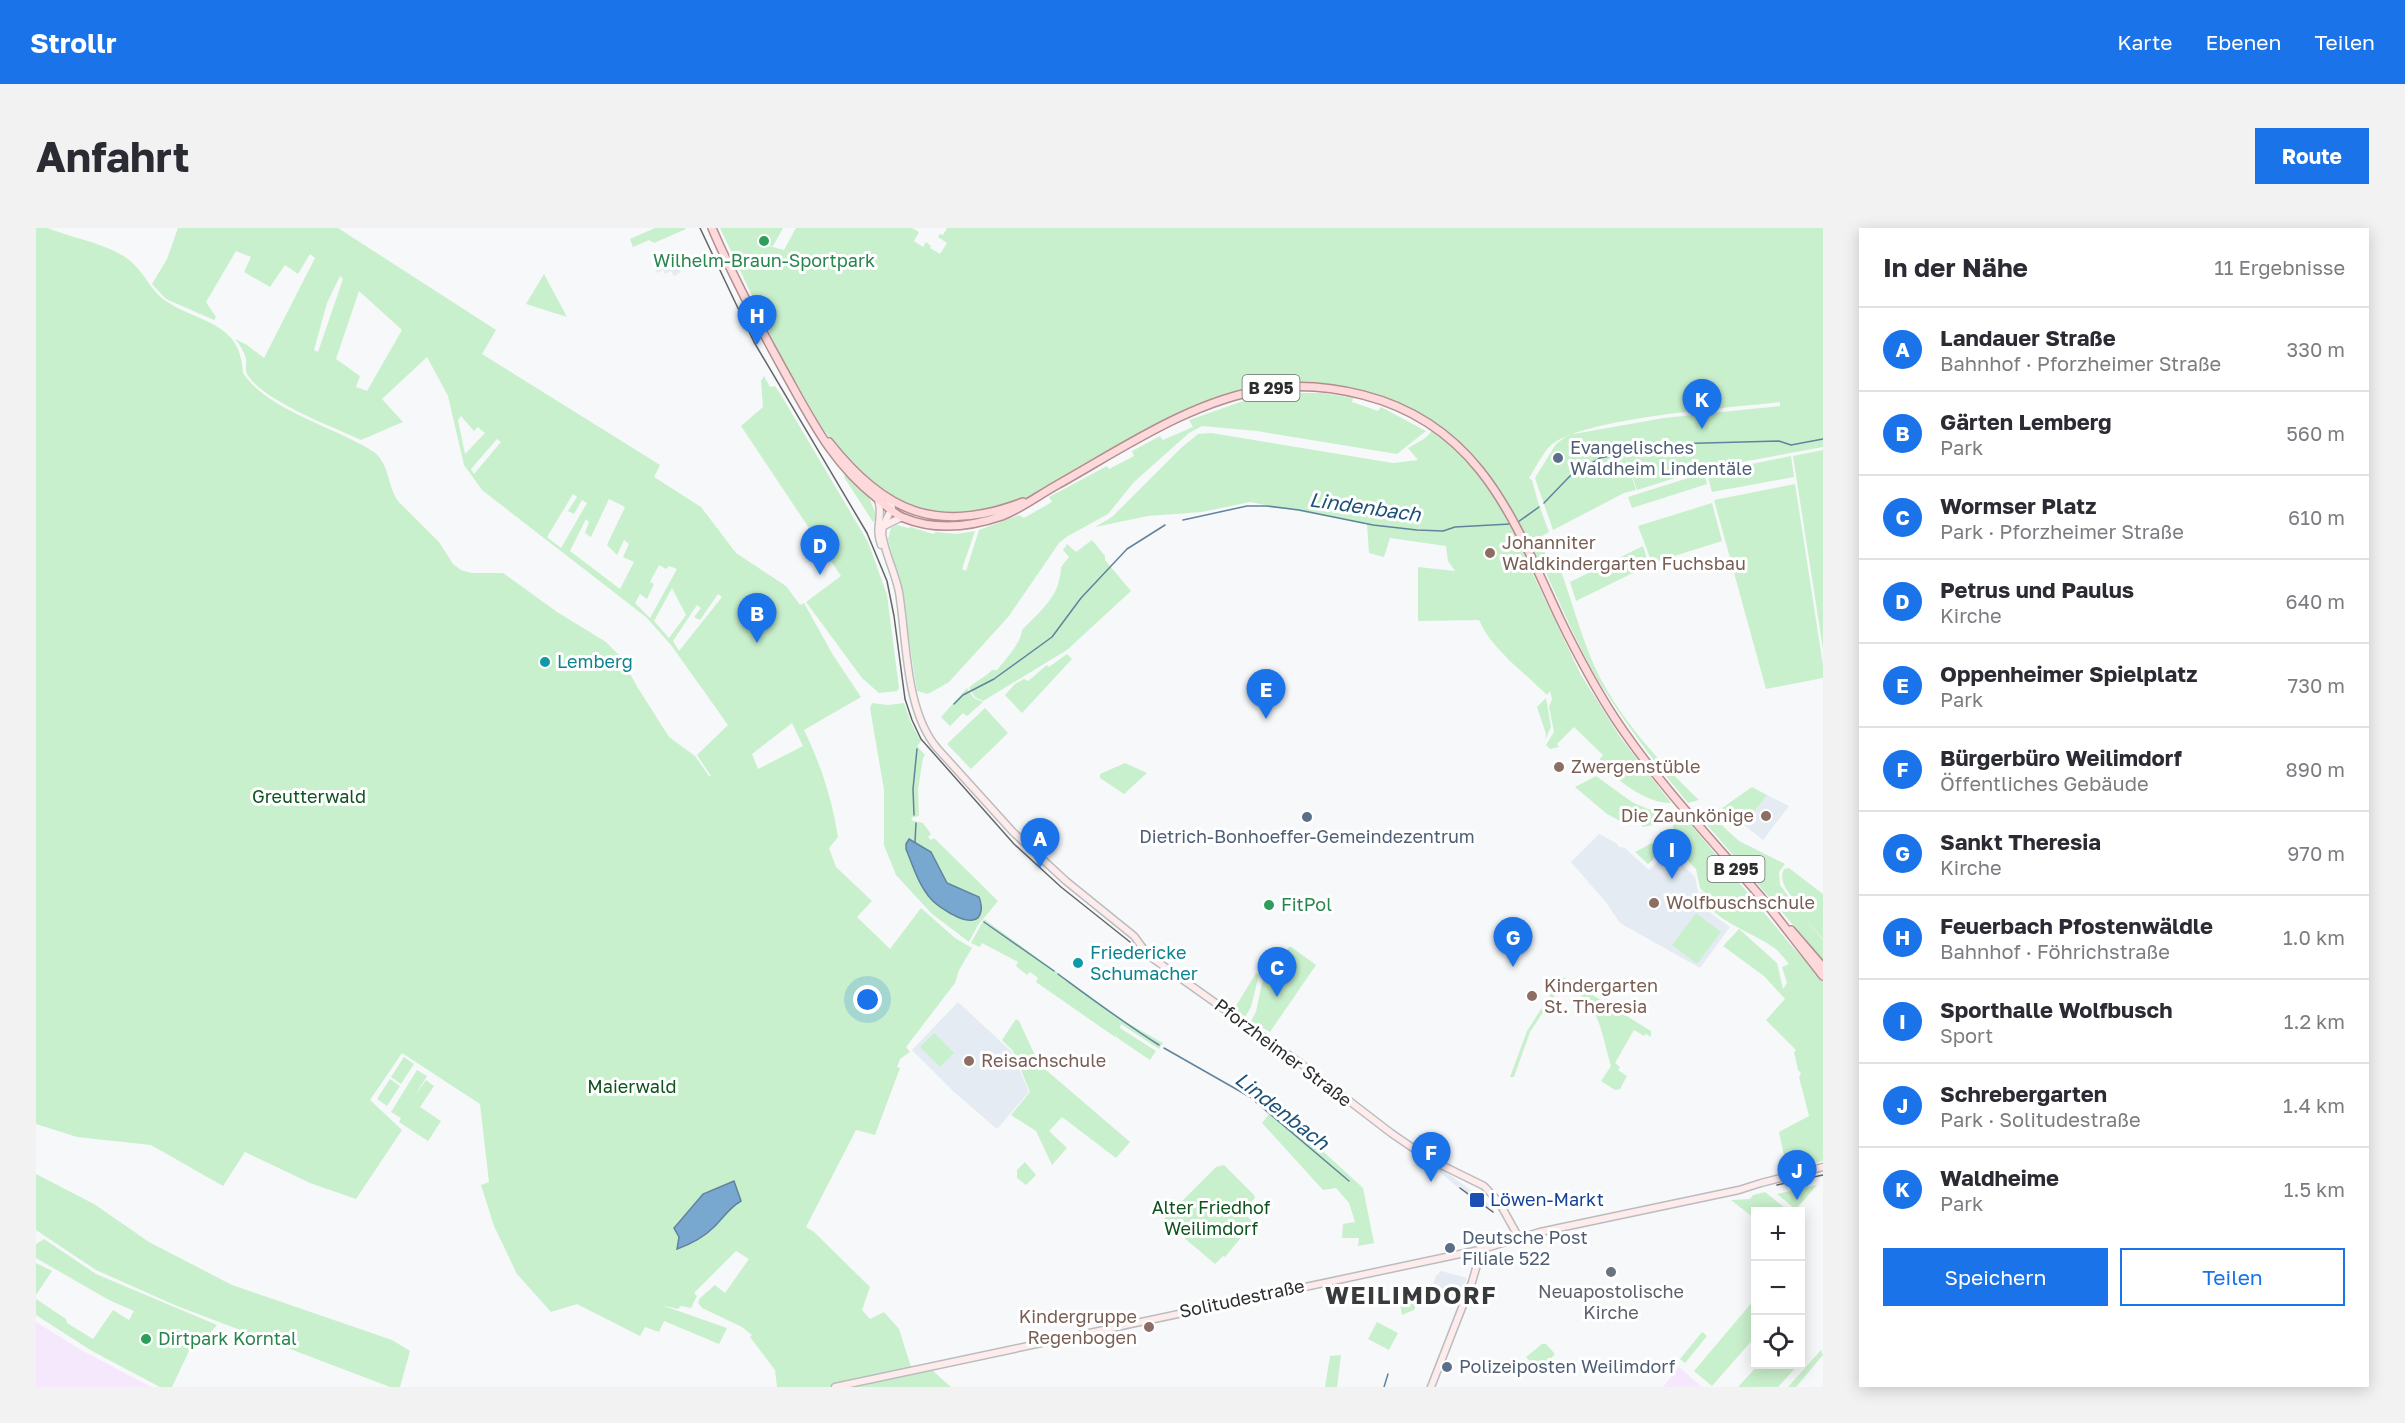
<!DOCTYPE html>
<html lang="de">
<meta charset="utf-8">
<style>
:root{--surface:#fff;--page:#f2f2f3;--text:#2b2b33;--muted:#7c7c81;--line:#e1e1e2;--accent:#1a73e8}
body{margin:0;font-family:"Golos Text",sans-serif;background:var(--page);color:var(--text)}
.controls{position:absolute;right:18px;bottom:18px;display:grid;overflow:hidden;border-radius:0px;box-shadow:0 3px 15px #0003}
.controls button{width:54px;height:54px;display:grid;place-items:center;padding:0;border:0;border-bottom:2px solid var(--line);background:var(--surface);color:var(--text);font:30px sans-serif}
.you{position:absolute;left:832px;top:772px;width:21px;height:21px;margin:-15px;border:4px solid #fff;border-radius:50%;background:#1a73e8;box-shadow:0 0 0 9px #1a73e833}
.badge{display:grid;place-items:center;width:39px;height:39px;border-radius:50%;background:var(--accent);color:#fff;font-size:20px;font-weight:700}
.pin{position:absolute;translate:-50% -50px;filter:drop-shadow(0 2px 3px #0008)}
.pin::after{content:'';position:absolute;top:32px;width:21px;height:18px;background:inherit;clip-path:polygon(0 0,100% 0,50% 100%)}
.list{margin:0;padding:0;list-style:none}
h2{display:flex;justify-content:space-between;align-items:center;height:78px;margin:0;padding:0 24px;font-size:26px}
h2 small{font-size:20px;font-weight:400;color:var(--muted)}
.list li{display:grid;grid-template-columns:39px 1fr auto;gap:18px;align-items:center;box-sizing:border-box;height:84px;padding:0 24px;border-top:2px solid var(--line)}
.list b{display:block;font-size:22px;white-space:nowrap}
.list p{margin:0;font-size:20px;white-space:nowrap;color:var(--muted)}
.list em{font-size:20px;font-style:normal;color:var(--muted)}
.actions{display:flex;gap:12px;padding:18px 24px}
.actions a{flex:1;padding:14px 0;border:2px solid var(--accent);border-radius:0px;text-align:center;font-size:21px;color:var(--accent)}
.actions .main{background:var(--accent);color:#fff}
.icon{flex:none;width:33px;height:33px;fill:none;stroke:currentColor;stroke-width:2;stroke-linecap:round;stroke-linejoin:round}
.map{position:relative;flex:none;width:1787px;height:1159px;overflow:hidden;border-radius:0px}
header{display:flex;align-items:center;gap:36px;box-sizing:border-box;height:84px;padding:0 30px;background:var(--accent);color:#fff}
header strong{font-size:28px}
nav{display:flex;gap:33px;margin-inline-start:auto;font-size:21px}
.intro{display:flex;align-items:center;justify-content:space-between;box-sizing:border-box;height:144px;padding:0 36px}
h1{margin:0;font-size:42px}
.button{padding:15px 27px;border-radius:0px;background:var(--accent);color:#fff;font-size:21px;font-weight:700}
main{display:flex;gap:36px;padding:0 36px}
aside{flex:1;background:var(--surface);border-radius:0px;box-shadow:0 3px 15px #0003}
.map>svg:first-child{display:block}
</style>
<header>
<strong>Strollr</strong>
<nav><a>Karte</a><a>Ebenen</a><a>Teilen</a></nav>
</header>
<div class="intro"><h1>Anfahrt</h1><a class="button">Route</a></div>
<main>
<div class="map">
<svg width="1787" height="1159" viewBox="0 0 1787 1159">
<rect width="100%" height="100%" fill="#f6f8fa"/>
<path fill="#e4ebf3" d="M633,28l1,2 3,-1 8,15 -7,4 -3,-5 -6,3 -2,-4 -6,3 -3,-7z
M1731,567l22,11 -26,34 -19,-15z
M1563,606l17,9 3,4 6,1 24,22 20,-18 26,25 6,29 29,21 -30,41 -80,-45 -15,-22 -34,-39z
M922,774l54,50 17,40 -32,37 -43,-37 -42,-42z
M1401,937l57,43 -2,4 -23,-15 -34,-29z
M1405,1043l26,7 -11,28 -24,-9 -2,-3 6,-18z"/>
<path fill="#f6e8fc" d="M0,1094l45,28 70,37h-115z
M1643,1139l23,20h-39z"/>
<path fill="#c9f0cc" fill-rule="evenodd" d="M0,0h12c24,10 61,16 81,32 16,12 22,33 40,43 34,21 72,20 74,70 24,37 94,55 131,79 16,13 13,33 24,49l41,41 14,22 8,6 10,3h32l54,39 49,30 14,14 18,32 31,49 26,19 14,20h2l-14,-21 31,-30 -57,-80 -25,-28 -164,-127 -18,-25 -16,-69 -21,-39 -45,42 21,23 -42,18c-30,-14 -93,-37 -112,-63 -5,-6 -2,-11 -3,-18 -2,-8 -6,-14 -11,-20l12,6 17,13 51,-100 -5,-4 -12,20 -13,-9 -15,22 -26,-15 7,-15 -15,-6 -30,51 10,15 -2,3 -48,-21 -14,-15 15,-25 11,-31h160l158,102 -14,24 178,111 -6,12 47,30 35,46 50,33 14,19 4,-2 29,52 28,42 -57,33c17,35 28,69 34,107l-9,11 7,19 36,34 -15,16 33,32 31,-41 34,30 17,10 -13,22 -4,13 -49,64 4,5 -10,7 -3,8 3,1 -25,67 -19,-5 -50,97 8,5 56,55 -8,23 8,9 14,-7 15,17 12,38 21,3 19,17h-174l-2,-17 -25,-33 2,-2 -10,-8 -40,-19 -4,-5 2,-5 15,-13 10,8 24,-34 -13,-8 -42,42 3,3 -6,12 -10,-2 -3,3 -17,-4 66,23 -8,16 -55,-23 -5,11 -14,-5 -5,9 -63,-32 -26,8 -34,-38 -23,-48 -13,-41 8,-3 -9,-78 -78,-51 -32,47 32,30 -46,69 -46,-16 -65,-31 -22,34 -72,-41 -74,-8 -41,-13zM304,48l3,3 -25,73 -4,-2 13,-47zM323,63l43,39 -35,61 -11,-4 4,-11 -24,-17zM425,188l13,15 4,-4 7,6 -20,21 -7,-34zM461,211l4,3 -27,32 -3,-5zM537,266l4,3 -9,14 6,3 8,-14 5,3 -26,45 -14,-11zM573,271l16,8 -18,38 10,10 7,-15 5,4 -6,13 11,5 -14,27 -50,-38 16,-32 3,3 -4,11 6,4zM623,337l7,4 3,-3 8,3 -27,49 -15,-15 5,-9 7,5 7,-15 -4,-2zM636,360l14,27 -17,23 -15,-17zM682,366l4,3 -43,54 -6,-10 24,-36 4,3 -7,9 6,3zM756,495l11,23 -45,23 -6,-15z
M619,0h30l1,1 -32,14 -5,-3 -16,7 -3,-8z
M684,0h63l-10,18 -12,-2 23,6 12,-22h116l7,4 -5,9 9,6 3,-5 5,4 -1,2 10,6 7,-11 -9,-6 2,-3 3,1 4,-7h876v219l-119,22 -67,21 -12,-35 11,35 -12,3 -71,37 -18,-52 21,-34 12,-9 96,-17 116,-12v-4c-47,6 -201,15 -231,45 -8,9 -14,22 -20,31l3,2 6,22 11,30 -9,5 7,22 1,3h7l5,6c11,31 20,64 33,95 23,52 65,98 106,137l-11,3c-32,-39 -63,-79 -90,-123 -22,-37 -38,-77 -56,-116h-14l53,111 39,62 51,66c-28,0 -52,-24 -74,-40l6,-8 -29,-28 -17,17 2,3 -9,2 -4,-4 8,-13 -5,-25 3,-8 -2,-8 -3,4c-23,-23 -55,-45 -68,-75l-61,1v-54l37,4 -7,-10 -2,-15 -56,-8 -6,19 -15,-4 -2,-29 -117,-22 -48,10 -54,4 -53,11 17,-10 69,-69 17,-14 13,-1 182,30 25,-3 -10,-12 16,-9 8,-8c36,25 52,48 75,84l7,1 -28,-44 -25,-26 -51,-36 -32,-14 -35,-9 -51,-5 -53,11 -29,9 -177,95 -52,17 -53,-1 -25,-10 -45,-32 -36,-43 -43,-75z
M508,46l23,43 -41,-13z
M728,148l6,11 5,-1 9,14 84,142 19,53 12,93 -2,3 -18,2 -17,-15 -56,-76 35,-26 -100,-150 22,-19 -2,-26z
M1250,165h37l30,5 -1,4 26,9 3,-4 45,24 -29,23 -140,-23 -55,-5 -13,7 -55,49 -26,32 -40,22 -9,7 -50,73 -60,66 -21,12 -11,-3 -16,-101 -13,-51 3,-11 6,-3 11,3 3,-1 22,7 3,-2 21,2 18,-3 -13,38 4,2 13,-41 40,-15 5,3 28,-16 -3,-5 58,-31 2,3 25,-13 -2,-5 28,-15 3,4 30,-13 -4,-7 63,-22 4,3z
M1787,222v199l-30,-193z
M1755,228l3,21 -82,15 -5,-19z
M809,244l23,23 9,22 -4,5 -29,-45z
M1668,245l3,11 -75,24 -4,-11z
M1759,256l28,181v13l-57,11 -52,-189z
M1676,275l10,38 -70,22 -14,-37z
M1056,312l13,16v4l26,31 -64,59 -84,51 -8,-4 -6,-9c7,-8 16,-10 23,-18h5c9,-11 24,-27 25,-40 19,-20 38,-33 39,-63l8,-10 -6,-7 4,-6 9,8z
M1607,318l6,19 -73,36 -6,-19z
M1031,426l5,5 -50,54 -17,-18 10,-11 9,-5 4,2 19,-16 2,2z
M931,460l7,10 9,4 -16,14 -4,-3 -13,13 -9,-9z
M1510,470l5,29 -6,13 1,-6 -9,-27z
M836,475l16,2 16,-2 7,20 10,18 -4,5 8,9 -2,3 -5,31 1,27 -8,2 2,3 10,2 8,11 -3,3 3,3 3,-2 64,63 -20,24 -9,17 -38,-29 -35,-38 -12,-30v-55l-14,-82zM903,638l8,17 27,11 8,8 -1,4 -26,11 -24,-18z
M949,480l23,25 -37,36 -24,-25z
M1089,535l22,10 -23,21 -24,-16v-4z
M1560,548l36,26 32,14v7l-21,4 -6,-9 -15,4 -15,-8 -32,-27z
M1716,559l15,8 -23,30 -22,-17z
M1680,582l-2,3 3,3v5l22,20 46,23 -6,8 1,13 20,27v-5l9,4c-12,-8 -33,-26 -25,-42l5,-1 34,26v45l-18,-20 18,21v20l-121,-141 2,-6z
M1636,588l15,4 104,125 32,35v181l-36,8 -8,-37 30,-16 -10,-39 2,-4 -3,-3 -4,-18 2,-2 -30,-30 19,-21 -21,-23 -41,-30 16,-17 38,34 6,26 4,-6 -5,-16 7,-3c-5,-6 -10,-13 -16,-17 -20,-14 -70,-31 -72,-56l18,15 -19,-18 -4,-19 -21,-22 7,-10 -9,-9z
M1616,615l10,8 -14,13 -13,-12z
M1660,685l25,19 -24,32 -25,-19z
M948,691l140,102 39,22 -4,6 -38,-25 -1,4 36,23 -6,9 -34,-23 1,-3 -2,3 -79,-55 2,-4 -8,-6 -3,3 -11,-9 2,-4 -36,-19 -2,4 -9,-4z
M1254,718l26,19 -46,67 -19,-11 5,-9 6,-29z
M1220,745l3,2 -8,32 -7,12 -11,-8z
M1525,750h5l-36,54 -16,45h-4l17,-46z
M1532,752l83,51v6l-5,-3 -2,2 -10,-6 -19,33 5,4 -2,3 9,6 -7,13 -5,1 -14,-9 10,-15c-11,-37 -10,-60 -45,-82z
M980,791l3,2 20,43 91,78 -14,16 -54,-41 -13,14 18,17 -15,17 -16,-34 -25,-16 19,-23 -17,-41 -11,-11z
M898,805l20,20 -14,14 -20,-20z
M368,829l10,7 -13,20 -10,-7z
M381,842l10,6 -13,21 12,-17 8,6 -14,21 21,14 -13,20 -29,-19 2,-4 -10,-6z
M354,851l10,7 -13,20 -10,-7z
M1236,882l31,23 60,55 11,55 -16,3 1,-8h-17l1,-14 12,-2 -6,-19 -13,-15 -13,2 -61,-67z
M989,934l11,13 -10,10 -9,-7v-8z
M1188,937l30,30 1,3 -13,13 10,10 1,6 -6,9 -3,-2 -19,23 -2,-1 -8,8 -52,-44 53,-53z
M0,946l58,30 55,38 83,43 160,55 18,11 -10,36h-10l-213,-81 -81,-36 -60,-40z
M1781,957l-19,22 -4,1 -17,-14z
M1729,964l24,19 -33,1 -1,7 -24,-19 19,-1 3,-4z
M8,1011l52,35 121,51 -18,21 -8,-4 -11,-13h-7l-7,6 12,-5 11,13 1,6 -18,38h-12l-68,-36 -56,-36v-16l30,20 1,4 26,16 20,-29 16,10 5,-9 -25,-11 -73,-42v-14z
M0,1035l16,8 -16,24z
M1376,1064l9,1 -7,17 -12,5 -3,-16 4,-5z
M1718,1072l1,37 -43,49 -18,-15z
M1341,1094l21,11 -9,17 -21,-11z
M1666,1104l5,4 -22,27 -5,-4z
M1506,1116h4l9,10 -16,18 -13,-15z
M1785,1122l2,5 -27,32h-8z
M1305,1127l-4,32h-12l5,-31z
M1722,1137v-1l40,1 -20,22h-40z"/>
<path fill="#78a8cf" stroke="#61839e" stroke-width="1.5" d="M873,611l22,13 16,31 32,14c2,5 3,9 2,14 -4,23 -42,-3 -50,-12 -12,-13 -18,-33 -25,-50v-5z
M698,953l7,20c-12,7 -17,16 -27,26 -11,11 -23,17 -37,22l2,-12 -5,-9 29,-34z"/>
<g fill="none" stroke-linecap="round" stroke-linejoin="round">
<path stroke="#61839e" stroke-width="1.5" d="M1508,275l26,-27 30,-18 68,-14 111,-3 12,4 32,-6
M1147,292l64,-14h20l32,4 74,15 44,5 26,1 12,-4 55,-3
M1482,294l21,-15
M918,476l9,-9 31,-16 58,-42 29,-39 46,-49 38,-24
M878,587l-1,-26 4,-40
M879,614l1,-19
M948,694l70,49
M1022,746c34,25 66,49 101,71
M1128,820l86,49 99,84
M1348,1159l4,-13"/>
<defs>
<path id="secondary" d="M852,270l4,10 -9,18 -1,8c3,20 13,38 17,58 8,49 6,118 38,156l76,84 53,49 68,55 14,19 152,108 91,70 38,26 55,27 15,16 20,36
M842,272c6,17 -4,25 3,45
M848,298l16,-8h5
M799,1159l644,-137 61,-18 199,-42 22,-7 62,-16
M1395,1159l41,-105 7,-24v-8"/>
<path id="primary" d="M676,0c21,49 46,96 72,143 28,50 48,92 94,128 8,7 16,15 26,19 32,13 66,9 98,-2 20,-8 37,-21 55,-31 66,-37 134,-84 209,-96 32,-5 66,-2 97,6 118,30 151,126 197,224 17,35 35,69 56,101 44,66 99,123 150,183 19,24 38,49 57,73
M793,214c55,70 108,93 194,60
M1755,702l32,37"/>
</defs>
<use href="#secondary" stroke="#bbbcbe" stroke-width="9"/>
<use href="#primary" stroke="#b38d8f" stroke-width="10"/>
<use href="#secondary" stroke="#feeced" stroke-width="6"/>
<use href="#primary" stroke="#fdd9dc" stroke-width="7"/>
<path stroke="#656667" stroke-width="1.5" d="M664,0l54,114 113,191 20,48 7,35 11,83 7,21 9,19 93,105 47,43 69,55
M1741,957l46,-10
M1424,960l33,24"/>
</g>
<g fill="#2e9e5b" stroke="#fff" stroke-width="2">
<circle cx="728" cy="13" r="6"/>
<circle cx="1233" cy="677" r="6"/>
<circle cx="110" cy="1111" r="6"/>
</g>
<g fill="#5c6f8a" stroke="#fff" stroke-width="2">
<circle cx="1522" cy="230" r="6"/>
<circle cx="1271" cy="589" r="6"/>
<circle cx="1414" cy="1020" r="6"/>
<circle cx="1411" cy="1139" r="6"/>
</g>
<g fill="#8d6e63" stroke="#fff" stroke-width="2">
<circle cx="1454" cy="325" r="6"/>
<circle cx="1523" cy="539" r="6"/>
<circle cx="1730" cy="588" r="6"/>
<circle cx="1618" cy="675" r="6"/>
<circle cx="1496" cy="768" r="6"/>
<circle cx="933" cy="833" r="6"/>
<circle cx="1113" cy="1099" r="6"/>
</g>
<g fill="#0f9aa8" stroke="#fff" stroke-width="2">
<circle cx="509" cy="434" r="6"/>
<circle cx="1042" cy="735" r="6"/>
</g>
<rect fill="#1a4fb4" stroke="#fff" stroke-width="2" x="1433" y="964" width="16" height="16" rx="3"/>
<circle fill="#6b7280" stroke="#fff" stroke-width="2" cx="1575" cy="1044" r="6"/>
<g text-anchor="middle" stroke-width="6" stroke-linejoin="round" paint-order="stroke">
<g fill="#fff" stroke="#6b6c6c" stroke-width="1.5">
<rect x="1206.5" y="147" width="57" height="26" rx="4.5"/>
<rect x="1671.5" y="628" width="57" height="26" rx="4.5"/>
</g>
<g font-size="16" font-weight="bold" fill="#2c2d2d">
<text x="1235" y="166">B 295</text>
<text x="1700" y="647">B 295</text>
</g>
<g font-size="18" fill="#27864d" stroke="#fff" text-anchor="start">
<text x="728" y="39" text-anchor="middle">Wilhelm-Braun-Sportpark</text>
<text x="1245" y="683">FitPol</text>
<text x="122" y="1117">Dirtpark Korntal</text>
</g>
<g font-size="18" fill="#4e5e75" stroke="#fff" text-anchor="start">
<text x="1534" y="226">Evangelisches<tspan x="1534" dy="21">Waldheim Lindentäle</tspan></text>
<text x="1271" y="615" text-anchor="middle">Dietrich-Bonhoeffer-Gemeindezentrum</text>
<text x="1426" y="1016">Deutsche Post<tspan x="1426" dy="21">Filiale 522</tspan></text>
<text x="1423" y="1145">Polizeiposten Weilimdorf</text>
</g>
<g font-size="18" fill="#785e54" stroke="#fff" text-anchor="start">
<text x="1466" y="321">Johanniter<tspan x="1466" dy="21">Waldkindergarten Fuchsbau</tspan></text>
<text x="1535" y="545">Zwergenstüble</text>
<text x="1718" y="594" text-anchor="end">Die Zaunkönige</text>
<text x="1630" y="681">Wolfbuschschule</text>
<text x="1508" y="764">Kindergarten<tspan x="1508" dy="21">St. Theresia</tspan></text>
<text x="945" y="839">Reisachschule</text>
<text x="1101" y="1095" text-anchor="end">Kindergruppe<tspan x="1101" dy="21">Regenbogen</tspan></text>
</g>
<g font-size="18" fill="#0d838f" stroke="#fff" text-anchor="start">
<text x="521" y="440">Lemberg</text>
<text x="1054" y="731">Friedericke<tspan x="1054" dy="21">Schumacher</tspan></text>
</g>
<g font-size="18" fill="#0d531e" stroke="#fff">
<text x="273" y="575">Greutterwald</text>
<text x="596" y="865">Maierwald</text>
<text x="1175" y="986">Alter Friedhof<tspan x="1175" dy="21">Weilimdorf</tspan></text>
</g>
<g font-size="18" fill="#2c2d2d" stroke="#fff">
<text transform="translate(1247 825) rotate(37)" y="6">Pforzheimer Straße</text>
<text transform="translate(1206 1071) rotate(-12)" y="6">Solitudestraße</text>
</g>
<g font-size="18" fill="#164399" stroke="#fff" text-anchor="start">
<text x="1454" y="978">Löwen-Markt</text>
</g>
<g font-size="18" fill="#5b616d" stroke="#fff">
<text x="1575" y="1070">Neuapostolische<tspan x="1575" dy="21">Kirche</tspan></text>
</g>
<g font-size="20" font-style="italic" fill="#1b5077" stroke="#fff">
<text transform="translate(1329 279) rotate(8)" y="7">Lindenbach</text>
<text transform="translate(1246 883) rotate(38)" y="7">Lindenbach</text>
</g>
<g font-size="24" font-weight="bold" letter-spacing="1.5" fill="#393a3c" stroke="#fff">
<text x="1375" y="1076">WEILIMDORF</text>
</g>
</g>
</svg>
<div class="controls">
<button>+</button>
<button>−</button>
<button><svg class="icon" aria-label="locate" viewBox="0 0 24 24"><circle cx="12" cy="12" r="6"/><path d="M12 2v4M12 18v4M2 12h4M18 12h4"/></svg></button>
</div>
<div class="you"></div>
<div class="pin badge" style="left:1004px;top:640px">A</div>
<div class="pin badge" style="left:721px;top:415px">B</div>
<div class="pin badge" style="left:1241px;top:769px">C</div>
<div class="pin badge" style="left:784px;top:347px">D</div>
<div class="pin badge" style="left:1230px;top:491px">E</div>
<div class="pin badge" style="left:1395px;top:954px">F</div>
<div class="pin badge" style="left:1477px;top:739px">G</div>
<div class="pin badge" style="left:721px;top:117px">H</div>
<div class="pin badge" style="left:1636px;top:651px">I</div>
<div class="pin badge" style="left:1761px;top:972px">J</div>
<div class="pin badge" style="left:1666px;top:201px">K</div>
</div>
<aside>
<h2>In der Nähe<small>11 Ergebnisse</small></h2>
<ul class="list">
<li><span class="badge">A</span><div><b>Landauer Straße</b><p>Bahnhof · Pforzheimer Straße</p></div><em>330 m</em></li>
<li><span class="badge">B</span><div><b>Gärten Lemberg</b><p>Park</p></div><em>560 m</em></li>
<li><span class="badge">C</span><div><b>Wormser Platz</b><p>Park · Pforzheimer Straße</p></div><em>610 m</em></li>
<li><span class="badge">D</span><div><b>Petrus und Paulus</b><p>Kirche</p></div><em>640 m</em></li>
<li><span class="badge">E</span><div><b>Oppenheimer Spielplatz</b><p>Park</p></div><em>730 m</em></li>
<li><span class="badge">F</span><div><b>Bürgerbüro Weilimdorf</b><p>Öffentliches Gebäude</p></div><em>890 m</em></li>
<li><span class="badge">G</span><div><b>Sankt Theresia</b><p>Kirche</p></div><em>970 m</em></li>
<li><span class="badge">H</span><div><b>Feuerbach Pfostenwäldle</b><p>Bahnhof · Föhrichstraße</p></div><em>1.0 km</em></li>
<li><span class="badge">I</span><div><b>Sporthalle Wolfbusch</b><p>Sport</p></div><em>1.2 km</em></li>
<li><span class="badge">J</span><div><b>Schrebergarten</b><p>Park · Solitudestraße</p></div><em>1.4 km</em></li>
<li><span class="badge">K</span><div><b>Waldheime</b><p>Park</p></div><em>1.5 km</em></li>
</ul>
<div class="actions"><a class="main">Speichern</a><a>Teilen</a></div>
</aside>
</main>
